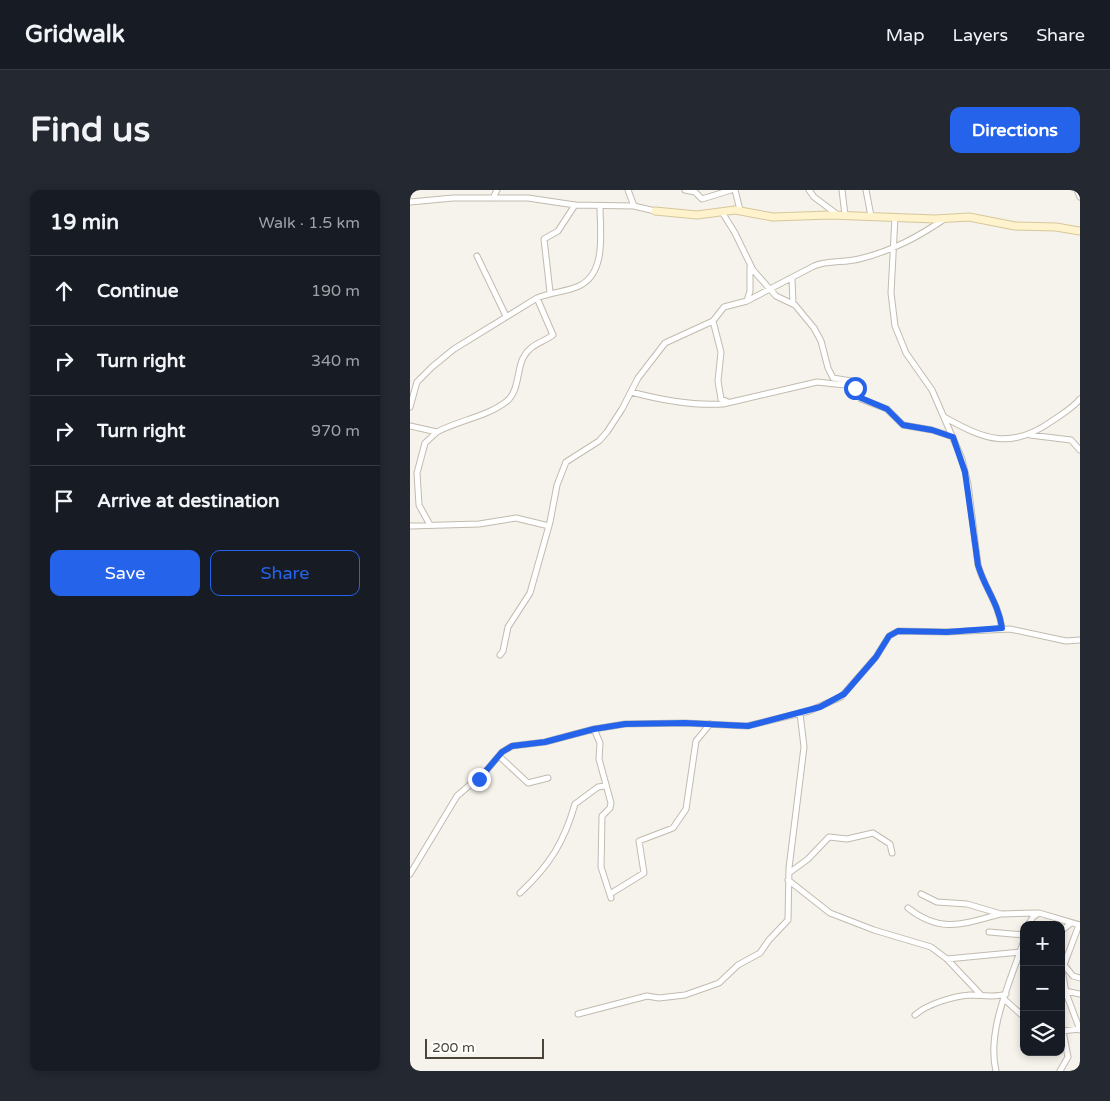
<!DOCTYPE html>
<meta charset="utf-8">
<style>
:root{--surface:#171b24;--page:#242831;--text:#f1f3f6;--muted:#9ea1a6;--line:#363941;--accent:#2563eb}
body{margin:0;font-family:"Varela Round",sans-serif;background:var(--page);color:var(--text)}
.controls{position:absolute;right:15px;bottom:15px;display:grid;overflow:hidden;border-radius:10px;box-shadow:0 2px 8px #0003}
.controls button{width:45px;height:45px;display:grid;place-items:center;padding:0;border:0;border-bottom:1px solid var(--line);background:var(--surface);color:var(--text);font:25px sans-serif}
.scale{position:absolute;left:15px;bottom:12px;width:119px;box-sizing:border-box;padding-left:5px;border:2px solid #4b4439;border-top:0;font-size:14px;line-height:18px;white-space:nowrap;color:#4b4439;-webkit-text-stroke:4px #fff;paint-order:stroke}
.stop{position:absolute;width:15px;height:15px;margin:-11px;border:4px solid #2563eb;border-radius:50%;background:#fff}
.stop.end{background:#2563eb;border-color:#fff;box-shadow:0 1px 5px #0008}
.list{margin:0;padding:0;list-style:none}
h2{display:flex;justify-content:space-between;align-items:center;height:65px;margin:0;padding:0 20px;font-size:21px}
h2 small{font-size:16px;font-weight:400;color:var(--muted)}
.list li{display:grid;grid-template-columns:32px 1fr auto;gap:15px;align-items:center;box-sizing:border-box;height:70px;padding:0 20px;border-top:1px solid var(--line)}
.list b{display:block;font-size:19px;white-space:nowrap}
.list em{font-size:16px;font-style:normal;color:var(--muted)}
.actions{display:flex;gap:10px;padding:15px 20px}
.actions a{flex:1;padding:11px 0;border:1px solid var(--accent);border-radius:10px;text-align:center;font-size:18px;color:var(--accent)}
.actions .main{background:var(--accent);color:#fff}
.icon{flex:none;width:28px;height:28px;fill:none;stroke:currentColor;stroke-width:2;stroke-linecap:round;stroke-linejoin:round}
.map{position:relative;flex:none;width:670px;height:881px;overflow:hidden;border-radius:10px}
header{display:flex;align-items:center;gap:30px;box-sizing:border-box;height:70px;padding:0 25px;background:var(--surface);border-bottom:1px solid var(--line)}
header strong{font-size:24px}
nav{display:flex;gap:28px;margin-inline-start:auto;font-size:18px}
.intro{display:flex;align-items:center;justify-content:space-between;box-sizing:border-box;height:120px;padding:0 30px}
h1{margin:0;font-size:35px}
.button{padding:12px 22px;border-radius:10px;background:var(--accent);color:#fff;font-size:18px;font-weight:700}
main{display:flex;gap:30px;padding:0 30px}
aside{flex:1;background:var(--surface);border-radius:10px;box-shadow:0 2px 8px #0003}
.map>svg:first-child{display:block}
</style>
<header>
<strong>Gridwalk</strong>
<nav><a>Map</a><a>Layers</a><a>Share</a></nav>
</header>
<div class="intro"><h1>Find us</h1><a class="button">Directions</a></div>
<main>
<aside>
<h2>19 min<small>Walk · 1.5 km</small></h2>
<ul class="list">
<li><svg class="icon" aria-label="ahead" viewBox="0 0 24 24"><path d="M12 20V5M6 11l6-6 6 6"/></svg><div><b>Continue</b></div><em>190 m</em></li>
<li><svg class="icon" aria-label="right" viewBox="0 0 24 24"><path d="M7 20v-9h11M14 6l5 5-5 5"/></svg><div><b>Turn right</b></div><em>340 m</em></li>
<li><svg class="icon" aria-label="right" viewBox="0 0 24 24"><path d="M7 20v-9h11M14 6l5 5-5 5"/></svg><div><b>Turn right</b></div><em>970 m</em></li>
<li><svg class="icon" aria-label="arrive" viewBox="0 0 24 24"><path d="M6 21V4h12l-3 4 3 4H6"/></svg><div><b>Arrive at destination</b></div></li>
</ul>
<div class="actions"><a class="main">Save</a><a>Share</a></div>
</aside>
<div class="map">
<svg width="670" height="881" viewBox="0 0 670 881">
<rect width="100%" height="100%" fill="#f6f3ec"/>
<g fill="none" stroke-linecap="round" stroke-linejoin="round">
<defs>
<path id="street" d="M218,0l6,16
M275,0l10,2 7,7 29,-9
M325,0l5,20
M399,0l5,7 24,18
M432,0l3,25
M456,0l5,26
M667,0l3,7
M83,8l4,-8
M0,12l43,-4h75l47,7 59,1 21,5
M312,22l13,21 18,37 23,26 19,9 19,23 7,13 7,27 5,10 18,3 10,18 26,10 16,16 29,5 21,7
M485,27l-4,76 4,33 11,27 26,37 30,69 6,25 10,81c7,24 20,37 24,63
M67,66l29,60
M382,89l1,24
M140,102l-6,-53 14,-8 17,-26
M337,111l3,-10v-24
M303,131l8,31 -3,29 3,18 7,3
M221,202c30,8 61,14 92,12l94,-22 37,4
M0,217l7,-25 15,-15 22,-18 83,-51c14,-6 29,-6 42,-12 28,-13 21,-55 21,-79
M534,227c41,23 67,33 108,4 10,-7 21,-13 28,-22
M0,236l27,6c22,-12 50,-15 70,-31 12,-10 10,-31 16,-43 7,-14 19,-15 30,-23l-16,-37
M620,245l41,5 9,10
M20,335l-11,-20 -2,-32 8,-30 12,-11
M0,336l69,-2 37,-6 33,8
M90,465l3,-4 5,-24 22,-34 20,-71 7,-37 9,-23 33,-21 8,-9 15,-23 16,-31 27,-35 48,-22 11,-14 23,-6 67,-35c14,-6 30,-3 45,-7 33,-8 59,-22 87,-41
M184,539l6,14 -1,16 12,44 -1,5 -8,8 -1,51 10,31
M89,566l29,27 20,-5
M379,683l19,-14 21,-22 18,2 26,-6 17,11 2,9
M0,684l47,-78 29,-25 16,-19 10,-6 33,-4 49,-13 31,-5 60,-1 62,3 62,-15 32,-14 35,-40 13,-21 9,-5 49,1 63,-3 56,12 14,-1
M378,690l42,33 44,17 57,17 16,12 34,36
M110,703c30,-28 44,-51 55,-89l23,-17 7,-1
M200,704l34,-21 -5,-32 34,-13 13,-19 10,-68 14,-17
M511,704l16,8 30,2 34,10 36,-1
M498,718c33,26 55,16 92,6
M618,735l5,-8 6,-4 41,12
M669,735l-17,45 4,23 14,37
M651,741l9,-7
M579,742l35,3
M537,769l73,-7
M654,775l9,11 7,2
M655,801l15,3
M594,809l20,18
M168,824l69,-18 12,2 26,-3 34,-12 19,-18 22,-12 9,-13 19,-20 1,-52 15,-121 -4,-34
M505,825c12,-11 39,-19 55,-20 12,0 25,3 36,-1
M652,841l18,-2
M586,881c-10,-41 16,-93 28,-131
M650,881l8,-14 -5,-26"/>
<path id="secondary" d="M245,21l42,4 38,-5 38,7 57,-2 105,4 34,-2 46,9 41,1 24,4"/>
</defs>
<use href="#street" stroke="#c2bbae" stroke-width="7"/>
<use href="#secondary" stroke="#d6c79b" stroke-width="9"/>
<use href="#street" stroke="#fff" stroke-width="5"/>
<use href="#secondary" stroke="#fff3cd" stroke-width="7"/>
</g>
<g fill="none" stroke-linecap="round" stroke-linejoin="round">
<path stroke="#2563eb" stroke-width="6" d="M69,589l23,-27 10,-6 33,-4 49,-13 31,-5 60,-1 63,3 72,-19 24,-13 32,-37 13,-21 9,-5 49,1 55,-4c-4,-26 -17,-39 -24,-63l-13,-93 -12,-35 -21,-7 -29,-5 -16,-16 -26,-11 -6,-10"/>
</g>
</svg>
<div class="controls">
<button>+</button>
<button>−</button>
<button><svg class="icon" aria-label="layers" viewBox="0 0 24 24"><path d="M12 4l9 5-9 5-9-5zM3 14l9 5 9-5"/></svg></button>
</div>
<div class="scale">200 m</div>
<div class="stop" style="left:445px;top:198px"></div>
<div class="stop end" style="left:69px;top:589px"></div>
</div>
</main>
